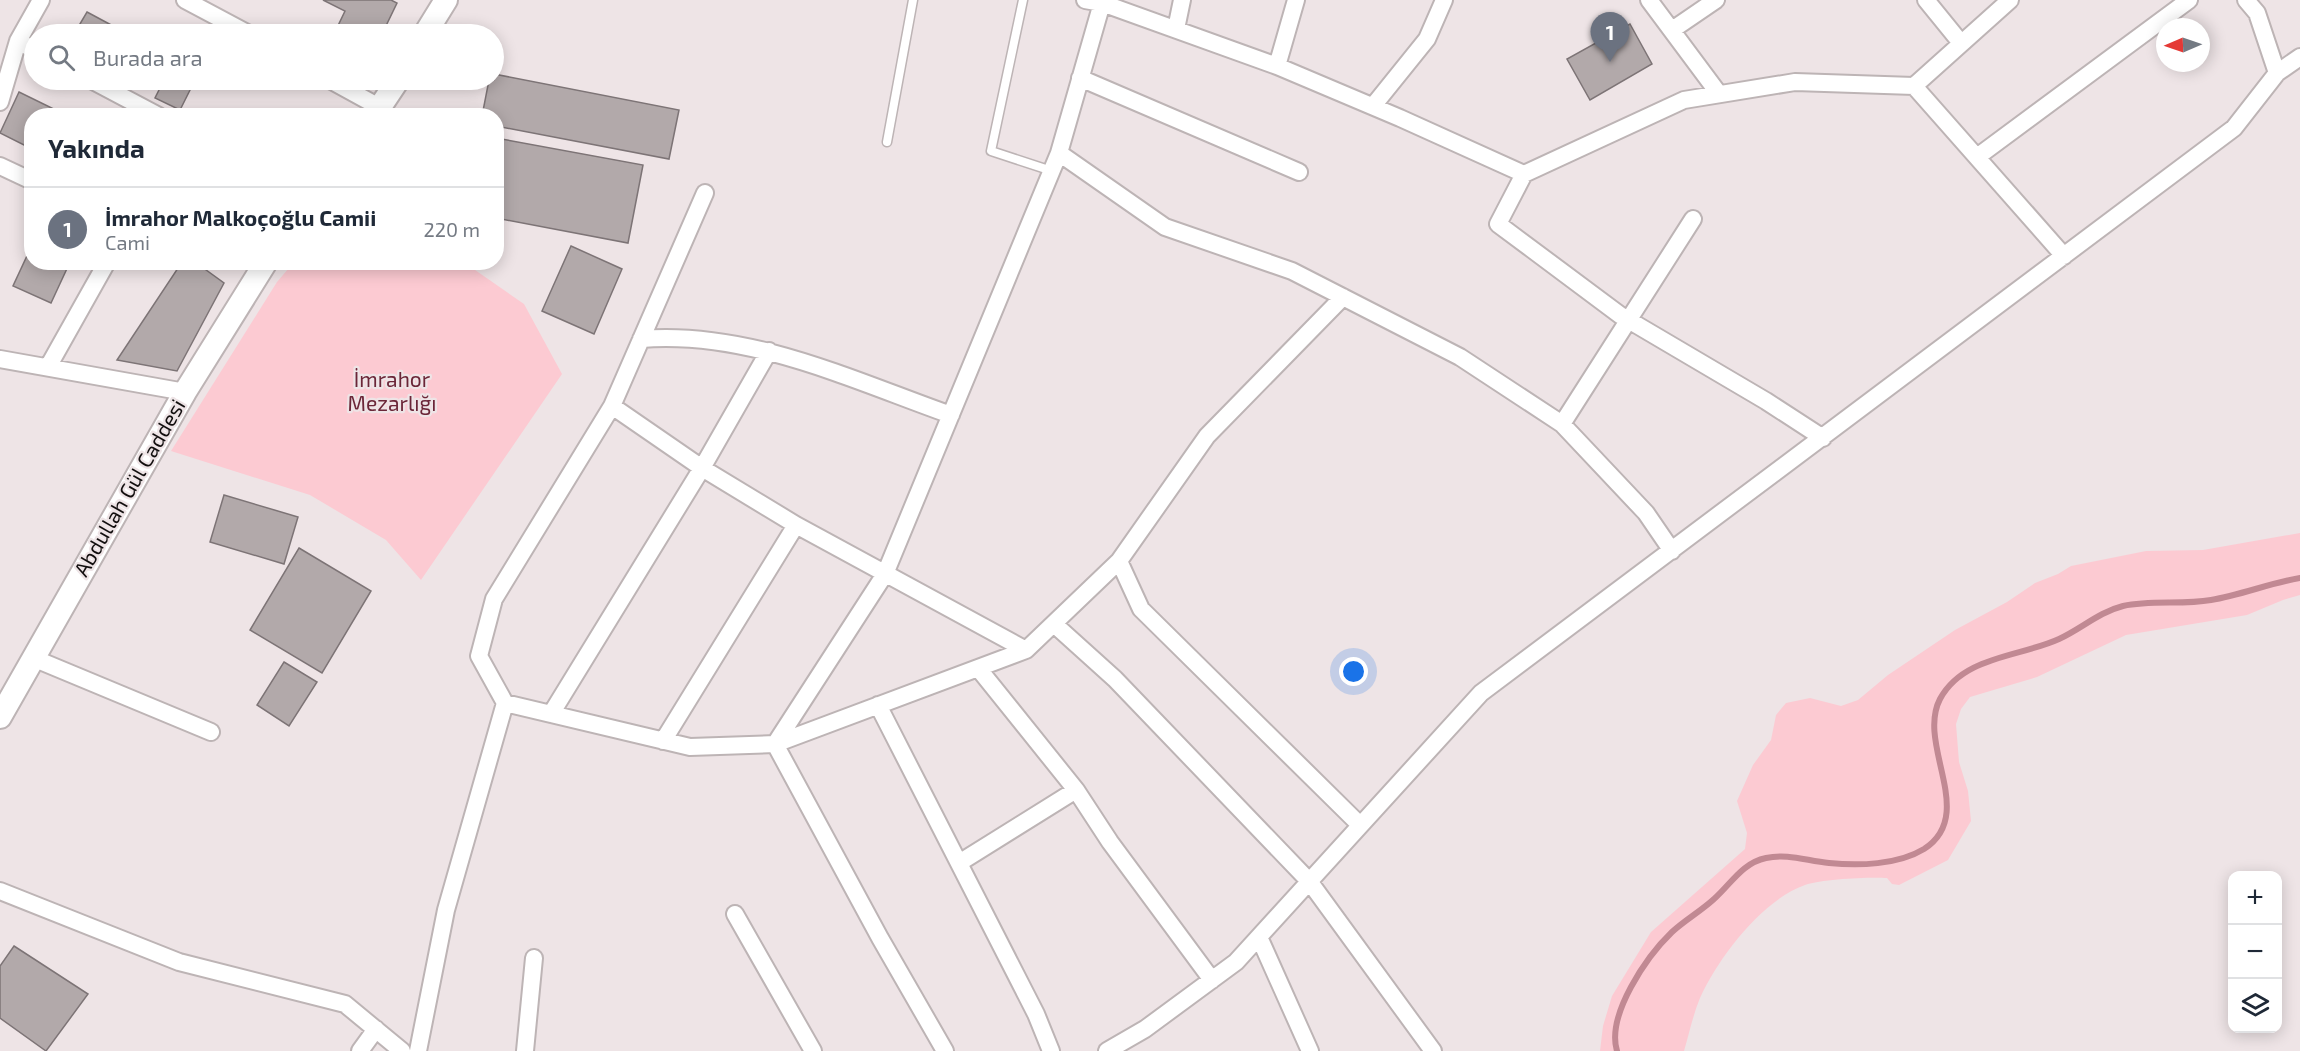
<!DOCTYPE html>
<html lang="tr">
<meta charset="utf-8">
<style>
:root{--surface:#fff;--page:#f6f6f7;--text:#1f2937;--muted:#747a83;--line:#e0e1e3;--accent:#2563eb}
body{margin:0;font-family:"Exo 2",sans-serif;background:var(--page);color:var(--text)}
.controls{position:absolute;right:18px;bottom:18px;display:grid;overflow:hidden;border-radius:12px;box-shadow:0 3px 15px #0003}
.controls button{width:54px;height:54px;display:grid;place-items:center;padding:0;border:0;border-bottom:2px solid var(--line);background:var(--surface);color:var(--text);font:30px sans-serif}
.compass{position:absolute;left:2156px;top:18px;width:54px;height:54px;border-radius:50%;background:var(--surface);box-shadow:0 3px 15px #0003;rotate:268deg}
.you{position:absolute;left:1354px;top:672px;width:21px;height:21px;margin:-15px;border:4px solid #fff;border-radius:50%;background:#1a73e8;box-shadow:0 0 0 9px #1a73e833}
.badge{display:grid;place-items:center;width:39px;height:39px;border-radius:50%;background:var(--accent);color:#fff;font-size:20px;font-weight:700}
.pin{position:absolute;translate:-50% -50px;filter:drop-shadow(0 2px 3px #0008)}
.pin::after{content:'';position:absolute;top:32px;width:21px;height:18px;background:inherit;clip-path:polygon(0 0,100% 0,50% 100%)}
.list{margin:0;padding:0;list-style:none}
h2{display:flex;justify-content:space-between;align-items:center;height:78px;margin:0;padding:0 24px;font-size:26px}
h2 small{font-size:20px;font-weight:400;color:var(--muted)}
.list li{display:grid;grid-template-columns:39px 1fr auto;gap:18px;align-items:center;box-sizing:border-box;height:84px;padding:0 24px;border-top:2px solid var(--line)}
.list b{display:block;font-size:22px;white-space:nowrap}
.list p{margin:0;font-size:20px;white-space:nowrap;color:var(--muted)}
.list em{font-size:20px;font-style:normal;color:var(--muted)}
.icon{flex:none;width:33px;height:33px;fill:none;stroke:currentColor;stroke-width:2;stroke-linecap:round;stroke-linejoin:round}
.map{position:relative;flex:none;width:2300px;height:1051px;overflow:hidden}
.search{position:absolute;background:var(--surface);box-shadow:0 3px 15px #0003;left:24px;top:24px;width:480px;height:66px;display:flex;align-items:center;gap:15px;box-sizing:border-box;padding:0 21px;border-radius:33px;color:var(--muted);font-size:22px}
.panel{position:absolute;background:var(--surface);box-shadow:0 3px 15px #0003;left:24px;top:108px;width:480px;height:162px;border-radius:24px}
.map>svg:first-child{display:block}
</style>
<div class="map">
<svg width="2300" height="1051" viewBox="0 0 2300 1051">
<rect width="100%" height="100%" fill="#eee4e6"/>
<path fill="#fccad2" d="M294,262l171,1 59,41 38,70 -141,206 -35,-40 -76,-45 -139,-44 106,-169z
M2300,533v62l-17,5 -36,15 -121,20 -89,42 -67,20 -9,12 -5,15 3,38 9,29 3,30 -23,39 -49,25 -7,-1 -5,-6c-20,-1 -64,1 -82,7 -43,15 -87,73 -105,113 -7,17 -11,36 -16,53h-84l3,-25 9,-30 39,-64 94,-83 2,-16 -10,-32 16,-36 18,-25 5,-25 10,-12 24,-5 31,8 17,-6 30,-25 67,-45 52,-28 28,-19 23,-9 13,-8 75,-15 57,-1z"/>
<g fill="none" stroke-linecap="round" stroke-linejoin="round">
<path stroke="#c18993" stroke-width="6" d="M1617,1051c-11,-36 30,-95 55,-119 13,-12 29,-21 42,-33 17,-15 28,-36 52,-41 22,-5 41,3 63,5 29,3 69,2 95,-14 54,-35 -8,-104 16,-150 23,-43 80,-42 119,-60 22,-10 40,-27 64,-33 29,-6 59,-1 88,-6 30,-5 59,-17 89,-22"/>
</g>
<path fill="#b2a9aa" stroke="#7d7476" stroke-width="1.5" d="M323,0h68l6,3 -15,31h-48l11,-23z
M87,12l41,22h-54z
M1630,24l22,40 -62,36 -23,-41z
M494,74l185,36 -10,49 -173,-33v-10h-14l7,-36h5z
M164,80h31l-15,30 -25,-12z
M19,92l41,20 -2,4h-26v33l-32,-16z
M496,138l147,27 -15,78 -132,-25z
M32,245v17h38l-19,41 -38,-17z
M571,246l51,23 -28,65 -52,-23z
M182,262h13l29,21 -47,88 -60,-11z
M224,495l74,22 -14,47 -74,-22z
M299,548l72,43 -49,82 -72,-43z
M284,662l33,20 -28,44 -32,-21z
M14,946l74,48 -42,57 -46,-33v-52z"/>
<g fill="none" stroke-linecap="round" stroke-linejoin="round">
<defs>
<path id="lane" d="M1023,0l-32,151 61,20
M887,142l26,-142"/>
<path id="street" d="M185,0l64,34
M1085,0l17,3 175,63 123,52 124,56
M1649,0l70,94
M1926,0l35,43
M2010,0l-96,86 150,170
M2246,0l11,13 20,60
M1176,29l6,-29
M1672,30l44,-30
M18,41l16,9
M1277,66l19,-66
M1080,78l219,94
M91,80l68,36
M330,80l51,28
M0,102l18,-61 23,-41
M1373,106l54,-67 17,-39
M1059,153l106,74 127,44 168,86 102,67 84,89 26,38
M1977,157l212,-157
M0,166l32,15
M705,193l-93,213 -118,193 -15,57 26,47 185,44 85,-3 251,-94 93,-89 88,-125 136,-139
M641,339c107,-9 211,41 310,76
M0,359l185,33
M48,367l59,-105
M612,406l90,62 94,57 230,125
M1562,424l131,-205
M1823,438l-57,-37 -146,-86 -122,-91 26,-50 160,-74 111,-18 119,4
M1119,561l22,48 219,216
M1054,624l61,55 194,202 124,170
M33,658l178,74
M978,668l98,122 34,52 102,138
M878,705l158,309 15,37
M551,714l151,-246 67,-117
M663,741l133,-216
M959,863l117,-73
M0,891l179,71 166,42 57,47
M735,914l78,137
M1259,937l51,114
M360,1051l16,-22
M418,1051l28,-141 59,-207
M525,1051l9,-93
M945,1051l-65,-113 -105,-194 110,-170 174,-421 43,-150
M1107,1051l38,-22 91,-67 245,-269 753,-565 43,-55 23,-16"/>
<path id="secondary" d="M425,34l21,-34
M374,116l24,-36
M0,717l185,-325 81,-130"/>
</defs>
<use href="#lane" stroke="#bdb4b5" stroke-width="11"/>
<use href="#street" stroke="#bdb4b5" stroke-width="20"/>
<use href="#secondary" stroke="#bdb4b5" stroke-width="26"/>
<use href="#lane" stroke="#fff" stroke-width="8"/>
<use href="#street" stroke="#fff" stroke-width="16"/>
<use href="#secondary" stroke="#fff" stroke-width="22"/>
</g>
<g text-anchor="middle" stroke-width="4.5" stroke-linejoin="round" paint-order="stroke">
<g font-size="21" fill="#6b2638" stroke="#eee4e6">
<text x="392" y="387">İmrahor<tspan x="392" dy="24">Mezarlığı</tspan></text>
</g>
<g font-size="21" fill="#120f0f" stroke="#eee4e6">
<text transform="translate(130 488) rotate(-60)" y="7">Abdullah Gül Caddesi</text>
</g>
</g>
</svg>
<div class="controls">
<button>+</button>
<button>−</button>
<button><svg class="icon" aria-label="layers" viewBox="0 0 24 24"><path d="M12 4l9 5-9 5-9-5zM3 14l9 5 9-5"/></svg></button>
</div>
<svg class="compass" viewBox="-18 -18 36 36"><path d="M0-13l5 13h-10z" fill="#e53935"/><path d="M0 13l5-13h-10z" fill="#747a83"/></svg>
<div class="you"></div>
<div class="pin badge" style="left:1610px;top:62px;background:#6b7280">1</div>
<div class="search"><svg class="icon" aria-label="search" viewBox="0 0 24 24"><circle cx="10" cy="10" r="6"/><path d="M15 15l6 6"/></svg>Burada ara</div>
<section class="panel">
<h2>Yakında<small></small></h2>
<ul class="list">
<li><span class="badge" style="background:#6b7280">1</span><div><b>İmrahor Malkoçoğlu Camii</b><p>Cami</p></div><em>220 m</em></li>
</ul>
</section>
</div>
